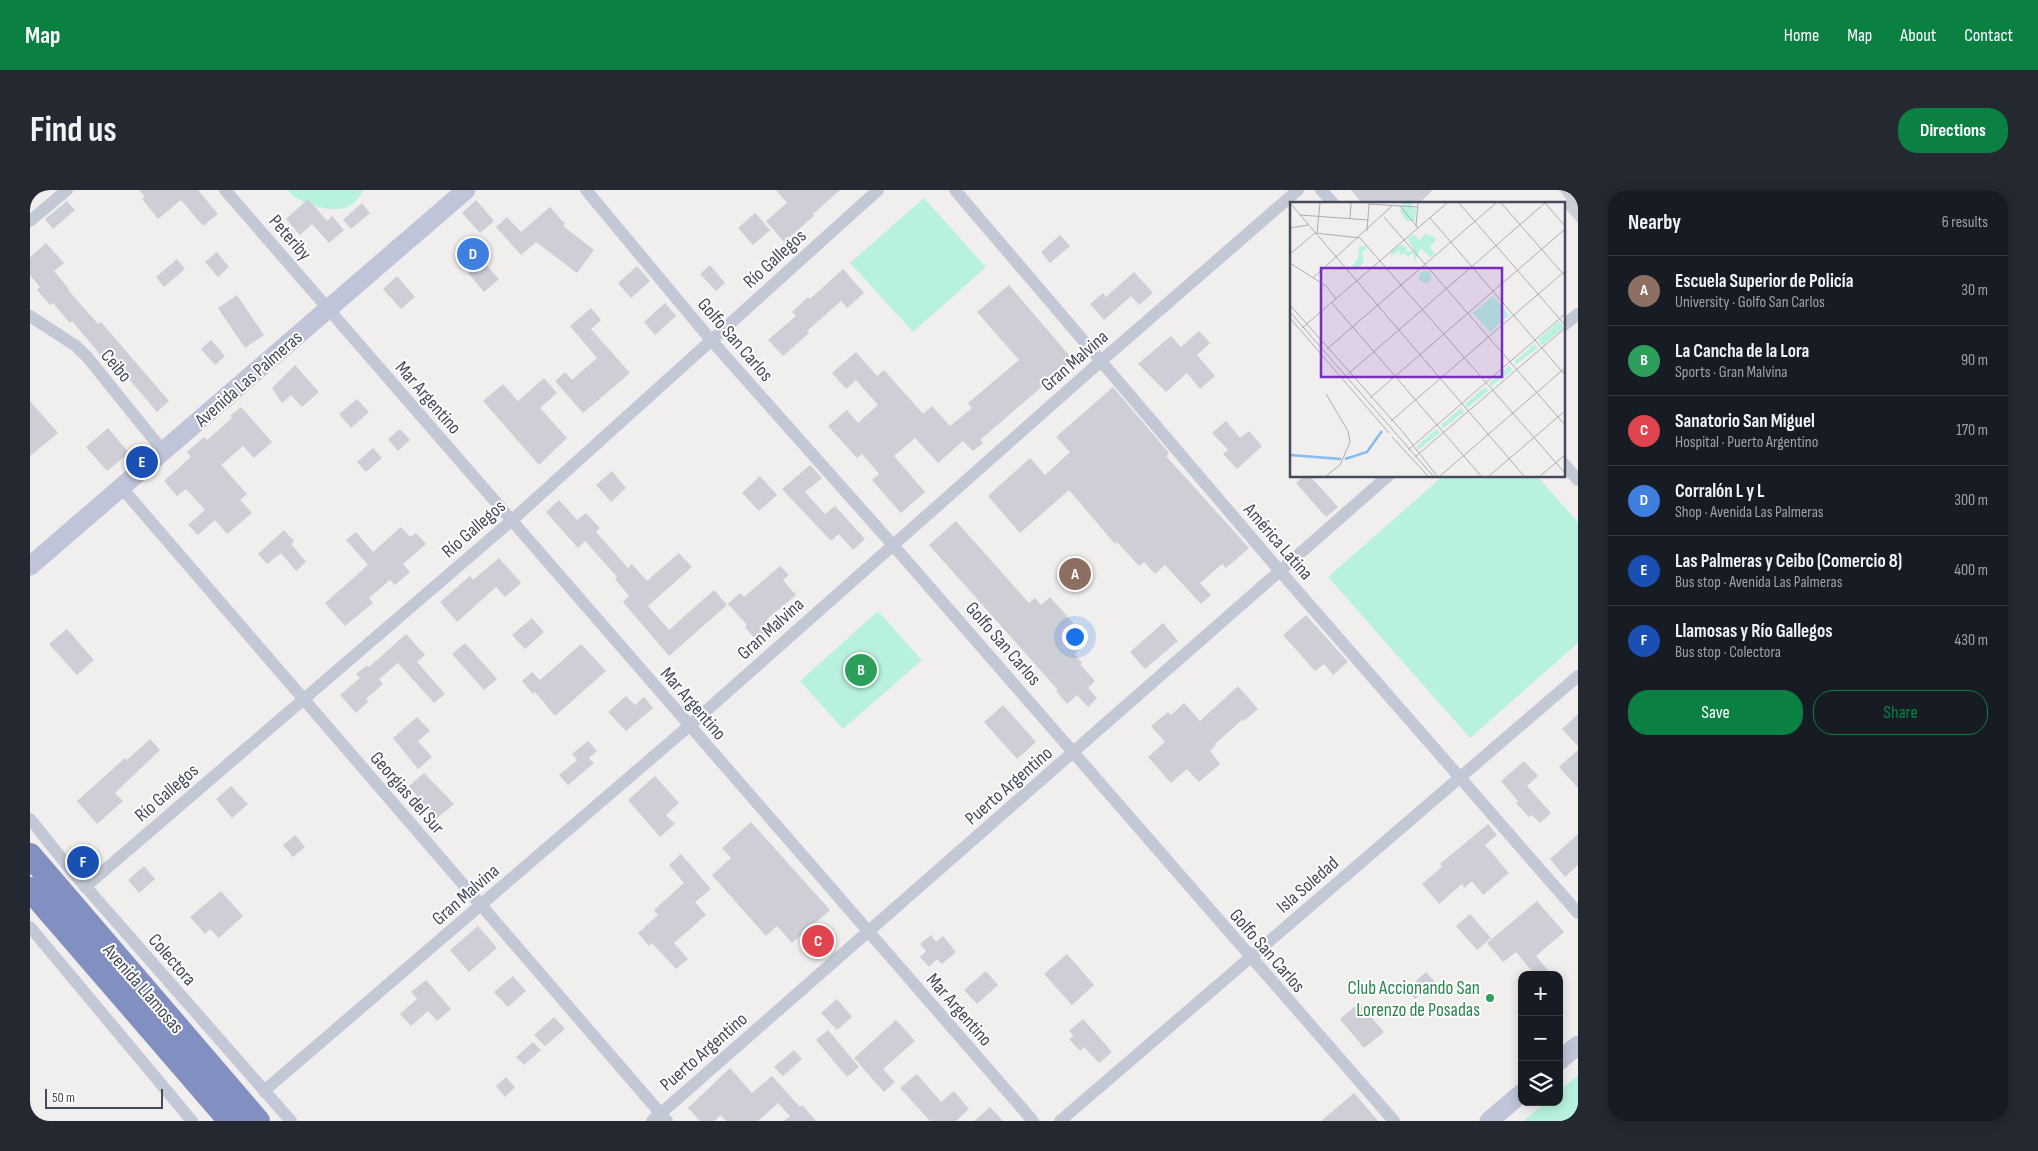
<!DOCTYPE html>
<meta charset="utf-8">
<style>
:root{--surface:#171b24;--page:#242831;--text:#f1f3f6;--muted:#9ea1a6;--line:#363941;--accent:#0b8043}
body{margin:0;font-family:"Sofia Sans Condensed",sans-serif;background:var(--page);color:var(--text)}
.controls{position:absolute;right:15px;bottom:15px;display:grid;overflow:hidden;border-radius:10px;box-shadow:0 2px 12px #0003}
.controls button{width:45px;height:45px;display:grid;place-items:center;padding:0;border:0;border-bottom:1px solid var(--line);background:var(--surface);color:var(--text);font:25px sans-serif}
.scale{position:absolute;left:15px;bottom:12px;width:118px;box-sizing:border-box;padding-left:5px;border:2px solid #454b5d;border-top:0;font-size:14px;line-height:18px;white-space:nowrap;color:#454b5d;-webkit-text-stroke:4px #fff;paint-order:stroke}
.you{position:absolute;left:1044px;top:446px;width:18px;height:18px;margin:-12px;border:4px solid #fff;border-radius:50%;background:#1a73e8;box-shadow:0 0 0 8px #1a73e833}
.badge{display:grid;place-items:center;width:32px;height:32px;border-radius:50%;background:var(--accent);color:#fff;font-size:16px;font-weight:700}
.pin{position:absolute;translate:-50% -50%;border:2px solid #fff;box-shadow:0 1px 5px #0006}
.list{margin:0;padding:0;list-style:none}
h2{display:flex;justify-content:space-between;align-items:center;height:65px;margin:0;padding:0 20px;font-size:21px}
h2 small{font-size:16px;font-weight:400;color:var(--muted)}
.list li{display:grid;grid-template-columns:32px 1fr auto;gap:15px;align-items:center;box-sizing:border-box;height:70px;padding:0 20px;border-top:1px solid var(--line)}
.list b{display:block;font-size:19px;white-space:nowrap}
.list p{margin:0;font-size:16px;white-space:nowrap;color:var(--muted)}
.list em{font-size:16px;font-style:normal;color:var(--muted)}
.actions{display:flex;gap:10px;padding:15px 20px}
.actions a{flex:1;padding:11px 0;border:1px solid var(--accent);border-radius:20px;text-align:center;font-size:18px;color:var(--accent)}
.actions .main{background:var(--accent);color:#fff}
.icon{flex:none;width:28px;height:28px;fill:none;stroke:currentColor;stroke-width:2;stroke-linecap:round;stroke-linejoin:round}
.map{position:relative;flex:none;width:1548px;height:931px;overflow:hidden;border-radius:20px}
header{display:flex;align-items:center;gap:30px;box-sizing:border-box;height:70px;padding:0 25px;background:var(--accent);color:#fff}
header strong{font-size:24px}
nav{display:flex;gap:28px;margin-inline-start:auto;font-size:18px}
.intro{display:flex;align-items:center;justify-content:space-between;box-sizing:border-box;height:120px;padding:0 30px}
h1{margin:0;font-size:35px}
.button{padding:12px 22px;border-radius:20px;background:var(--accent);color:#fff;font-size:18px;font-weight:700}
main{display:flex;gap:30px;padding:0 30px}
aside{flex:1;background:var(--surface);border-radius:20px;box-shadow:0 2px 12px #0003}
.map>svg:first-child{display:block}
</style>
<header>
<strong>Map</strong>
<nav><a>Home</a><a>Map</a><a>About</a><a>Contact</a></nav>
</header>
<div class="intro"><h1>Find us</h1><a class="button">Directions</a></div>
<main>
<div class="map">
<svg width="1548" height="931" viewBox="0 0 1548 931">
<rect width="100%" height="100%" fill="#f1eeee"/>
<path fill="#b8f2df" d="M258,0h75c-3,7 -9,14 -16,17 -14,7 -52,-4 -59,-17z
M894,8l62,69 -73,65 -63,-69z
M1413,286h94l41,46v121l-108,95 -142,-161z
M848,421l44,49 -79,69 -43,-48z
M1548,885v46h-55l23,-19h13v-11z"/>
<path fill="#cdced6" d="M109,0h59l20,24 -15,12 -22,-26 -23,19 -16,-20 3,-2z
M746,0h64l-27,24 1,2 -30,26 -18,-21 21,-18z
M1321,0h82l-15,14h-55z
M1529,0h19v33l-14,-16v-3h-2l5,-4z
M278,9l19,22 5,-5 12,14 -15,13 -17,-19 -12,11 -14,-16z
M446,10l18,21 -14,12 -18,-20z
M37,11l8,9 -22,19 -8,-10z
M332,13l8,10 -19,16 -8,-9z
M520,17l15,17 -2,2 31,24 -17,23 -41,-31 -15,13 -25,-28 11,-10 14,15z
M725,23l15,17 -17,15 -15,-17z
M1030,45l10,11 -20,17 -9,-11z
M16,53l18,20 -10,8 15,18 -1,1 30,34 3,-2 68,79 -12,11 -29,-34 -5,4 -51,-61 -2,2 -17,-20 -3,2 -13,-15 3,-3 -10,-12v-18z
M187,62l12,15 -11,10 -13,-15z
M147,69l8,10 -21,18 -8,-10z
M452,70l17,19 -15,13 -16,-19z
M680,75l15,18 -9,8 -16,-17z
M607,76l13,15 -19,17 -13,-15z
M813,79l21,24 -17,15 -6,-7 -34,30 2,2 -26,23 -15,-16 28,-24 -4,-4 16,-15 2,2z
M1104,82l19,21 -14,12 -8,-9 -27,24 -14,-16 13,-11 3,4z
M367,86l18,21 -14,12 -18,-20z
M979,95l64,75 -93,80 3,3 -10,8 -10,-10 -25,22 -23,-25 -21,18 31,36 -24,21 -29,-33 7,-6 -17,-20 -5,4 -29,-32 19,-16 11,13 20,-18 -22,-25 -10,9 -14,-16 24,-21 21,24 7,-6 39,44 9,-8 18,20 22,-18 -4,-5 51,-43 -42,-48z
M207,105l27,40 -19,13 -27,-40z
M635,113l11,13 -21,19 -11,-13z
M561,118l10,12 -10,9 39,44 -47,40 -28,-32 10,-9 7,8 25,-22 -27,-32z
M1169,141l11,12 -13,12 18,21 -15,13 -13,-16 -21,19 -28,-28 33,-28 10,11z
M181,150l14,16 -10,9 -14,-16z
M265,175l24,27 -17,15 -11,-12 -9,8 -10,-15z
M514,188l13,15 -17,15 27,30 -28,27 -56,-64 20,-17 15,17z
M1083,197l56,66 -3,3 83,92 -23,20 -4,-4 -22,19 11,12 -10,9 -36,-39 -10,9 -11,-12 -5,4 -22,-24 -2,2 -46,-54 -49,43 -32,-37 42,-38 15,17 25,-23 -14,-15z
M327,209l12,13 -18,16 -12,-14z
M0,211l28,32 -28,23z
M211,217l31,35 -18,16 -11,-12 -22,19 26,29 -7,6 12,13 -25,21 -12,-14 -17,15 -10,-10 17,-15 -19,-21 -9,7 -13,-15 27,-24 -4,-5 17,-15 3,3 25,-22 -2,-2z
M1196,231l14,17 9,-7 13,15 -25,23 -14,-15 5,-4 -16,-17z
M78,238l21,25 -22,18 -21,-24z
M370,239l10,11 -12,11 -10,-12z
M343,258l9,10 -16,14 -9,-10z
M780,275l12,13 -17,14 20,22 10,-8 30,33 -12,11 -14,-16 -8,7 -49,-52z
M582,281l14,17 -15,14 -15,-17z
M730,286l17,19 -18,16 -17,-18z
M1274,286h6l28,31 -12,10 -30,-34z
M529,310l18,20 9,-7 14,15 -4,4 32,36 4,-4 15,17 32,-28 13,14 -44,39 21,24 45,-40 13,15 -58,51 -46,-54 6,-6 -14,-17 2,-2 -32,-36 -7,7 -32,-36z
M926,331l73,82 6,-5 6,7 9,-8 39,44 -15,13 8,9 -2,1 15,17 -7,7 9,10 -9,9 -11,-12 -10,9 -11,-13 2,-1 -129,-145z
M371,337l9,10 6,-4 10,11 -23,20 7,8 -15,13 -5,-5 -21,18 4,5 -28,23 -20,-23 43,-38 -22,-25 10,-8 17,20z
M254,340l10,11 -3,3 15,18 -10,9 -15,-18 -14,11 -9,-10z
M469,368l22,25 -16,14 -9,-10 -39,35 -17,-20 30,-26 3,4z
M750,376l9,9 -6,5 13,15 -29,24 6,6 -17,15 -11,-13 2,-2 -19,-21 12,-11 4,4z
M1276,425l42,47 -15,13 -9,-11 -9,7 -32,-36z
M502,428l12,14 -19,17 -13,-14z
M1133,433l15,18 -33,28 -15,-17z
M37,439l27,31 -17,15 -28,-31z
M376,444l19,21 -8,7 28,32 -11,9 -36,-40 -19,16 4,5 -17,15 2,3 -12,11 -16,-18 20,-17 -4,-4 11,-9 2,2z
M435,453l32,36 -13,11 -32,-36z
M551,454l25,27 -51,45 -20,-24 -2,2 -11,-13 10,-9 8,8z
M1208,496l20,23 -14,12 -1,-2 -28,25 1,1 -6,6 10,13 -21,18 -12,-13 -16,14 -23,-26 17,-15 -14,-16 17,-14 3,3 13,-12 16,18z
M596,506l9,9 9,-8 9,11 -27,23 -18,-19z
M973,515l33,37 -19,17 -33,-37z
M1548,524v32l-16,-17z
M387,527l13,14 -12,10 14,16 -14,12 -25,-31z
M120,549l10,11 -45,43 8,8 -26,23 -20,-23 48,-43 2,2z
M558,551l9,10 -8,7 5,5 -26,22 -9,-10 18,-15 -5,-6z
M1548,560v38l-19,-21z
M1494,571l14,15 -11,10 24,27 -11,10 -8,-8 -3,2 -13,-14 2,-2 -17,-20z
M394,583l30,31 -18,15 -27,-33z
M625,586l24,27 -13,12 9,9 -15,13 -32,-37z
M201,596l17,18 -16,14 -16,-19z
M721,632l79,88 -38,33 -15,-17 -11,10 -54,-61 19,-17 -9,-10z
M1458,634l9,11 -12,10 24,28 -26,22 -11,-14 -8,7 -2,-4 -23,20 -17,-20 20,-17 -2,-3z
M1548,644v31l-13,12 -15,-18z
M265,645l10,12 -12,10 -10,-12z
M651,664l30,35 -16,13 11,13 -32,28 14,16 -12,10 -24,-26 -3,3 -11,-13 20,-18 -4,-5 30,-27 -15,-18z
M114,676l11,13 -16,14 -11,-13z
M191,701l22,25 -24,22 -9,-9 -5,5 -15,-17z
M1507,711l27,31 -28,24 16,19h-17l-19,-23 -13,10 -16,-19z
M1440,724l21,24 -14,12 -21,-24z
M448,736l19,22 -28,24 -19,-22z
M901,745l5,7 7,-6 13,16 -14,12 -5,-5 -8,8 -9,-10 6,-6 -6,-7z
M1037,764l27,31 -22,20 -28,-31z
M956,781l12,14 -21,19 -13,-14z
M1396,782l9,10 -20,17 -8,-10z
M483,786l13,15 -18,16 -14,-15z
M396,790l25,29 -14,12 -9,-10 -17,15 -11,-12 17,-15 -6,-7z
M807,809l15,18 -15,13 -16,-17z
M1329,813l25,29 -20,16 -24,-29z
M524,827l11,12 -20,17 -11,-11z
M1053,829l29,33 -13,11 -15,-16 -4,4 -11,-12 5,-3 -5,-5z
M866,830l19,21 -32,28 12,13 -11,10 -30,-34z
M798,840l31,37 -12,10 -31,-37z
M503,852l8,8 -17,15 -8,-8z
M764,860l8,9 -19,17 -9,-9z
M700,878l22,25 20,-17 28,31 2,-2 14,16h-32l6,-5 -12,-13 -20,18h-32l-5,-6 -7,6h-14l-12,-13z
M887,884l24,28 13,-11 15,18 -13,12h-26l-30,-33z
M476,887l9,10 -10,10 -9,-11z
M1324,903l24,28h-57z
M960,917l13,14h-29z"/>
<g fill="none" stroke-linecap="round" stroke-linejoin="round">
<path stroke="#c3c8d6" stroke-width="12" d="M195,0l808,931
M556,0l125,150 181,204 502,577
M925,0l324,380 299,343
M1291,0l13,14
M0,31l37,-31
M0,126l46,30 12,12 75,93
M1534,135l14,-11
M1534,274l14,16
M91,297l546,634
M0,629l41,51 220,251
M55,697l426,-366 367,-331
M0,737l162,194
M234,901l425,-365 412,-365 197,-171
M622,931l736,-645
M1030,931l518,-445"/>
<path stroke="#bfc4d8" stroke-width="19" d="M0,376l436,-376
M1529,871l19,-16
M1459,931l33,-28"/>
<path stroke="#828fc1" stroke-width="24" d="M0,665l228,266
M0,699l200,232"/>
</g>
<circle fill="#2e9e5b" stroke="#fff" stroke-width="2" cx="1460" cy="808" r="5"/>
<g text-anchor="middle" stroke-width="4" stroke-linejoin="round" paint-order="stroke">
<g font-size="19" fill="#454b5d" stroke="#fff">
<text transform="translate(261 47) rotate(49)" y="7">Peteriby</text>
<text transform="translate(744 68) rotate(-42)" y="7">Río Gallegos</text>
<text transform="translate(706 149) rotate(49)" y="7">Golfo San Carlos</text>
<text transform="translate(1044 170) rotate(-41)" y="7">Gran Malvina</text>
<text transform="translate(87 175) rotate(50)" y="7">Ceibo</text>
<text transform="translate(218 188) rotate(-41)" y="7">Avenida Las Palmeras</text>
<text transform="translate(399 207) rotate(49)" y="7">Mar Argentino</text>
<text transform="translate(443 338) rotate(-41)" y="7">Río Gallegos</text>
<text transform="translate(1249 351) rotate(49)" y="7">América Latina</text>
<text transform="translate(740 438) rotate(-42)" y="7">Gran Malvina</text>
<text transform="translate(974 453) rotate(49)" y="7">Golfo San Carlos</text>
<text transform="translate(664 513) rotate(49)" y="7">Mar Argentino</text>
<text transform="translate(978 595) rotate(-41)" y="7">Puerto Argentino</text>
<text transform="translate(136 602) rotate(-41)" y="7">Río Gallegos</text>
<text transform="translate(378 602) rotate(49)" y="7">Georgias del Sur</text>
<text transform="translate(1277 694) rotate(-41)" y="7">Isla Soledad</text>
<text transform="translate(435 704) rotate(-41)" y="7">Gran Malvina</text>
<text transform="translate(1238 760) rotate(49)" y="7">Golfo San Carlos</text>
<text transform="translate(143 769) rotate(49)" y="7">Colectora</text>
<text transform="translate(114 798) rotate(49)" y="7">Avenida Llamosas</text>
<text transform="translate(930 819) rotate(49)" y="7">Mar Argentino</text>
<text transform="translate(673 861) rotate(-41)" y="7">Puerto Argentino</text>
</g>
<g font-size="19" fill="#27864d" stroke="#fff" text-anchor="end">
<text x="1450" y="804">Club Accionando San<tspan x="1450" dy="22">Lorenzo de Posadas</tspan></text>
</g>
</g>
<g transform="translate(1260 12)">
<rect width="275" height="275" fill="#f1eeee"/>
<path d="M113,1h9l-1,5 5,1 -1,12h-8l-7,-9zM124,32l5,6 6,-6 9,3 2,3 -6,6 5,9 -5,2 -9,-9 -7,15v-11l-6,5 -3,-4 -6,3 2,-6 -10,6v-5l10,-7 6,3 -1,5 8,-2 -7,-11zM69,44h7l1,4 -5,1 2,11 -9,8 -4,-3 7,-8zM129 75a6 6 0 1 1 12 0a6 6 0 1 1-12 0ZM203,94l16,19 -19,17 -17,-19zM269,119l5,6 -21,18 -3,-1 -1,-5zM244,142l4,4 -23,17v-4zM219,164l4,4 -23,17v-5zM195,185l3,4 -21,17 -2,-4zM171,206l3,4 -22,17 -1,-4zM146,227l4,4 -22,17 -1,-4z" fill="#b8f2df"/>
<path fill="none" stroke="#82bcf2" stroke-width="2.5" d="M0,253l51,4M55,257l22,-7 15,-21"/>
<path fill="none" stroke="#acadb4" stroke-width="1" d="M0,1l234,273M169,1l106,122M211,1l64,73M255,1l20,23M79,2l48,3M110,4l18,22M10,13l68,5M94,15l181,208M60,16l1,-15M140,16l135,157M126,24l2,-23M0,26l18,-3M77,29l2,-27M27,31l3,-30M0,52l25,-21 45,5 205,235M0,61l36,23 10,13M23,76l80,-73M42,101l149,173M0,103l112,126 35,45M0,110l143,164M0,116l99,115M12,126l145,-125M37,147l169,-146M58,172l197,-171M36,192l22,37 2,11 -10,23 -14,11M80,196l195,-169M101,219l174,-150M102,235l36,39M118,248l157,-136M125,255l150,-129M150,274l125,-108M199,274l76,-65M250,274l25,-21"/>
<path fill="#7b2cbf" fill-opacity="0.15" stroke="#7b2cbf" stroke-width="2.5" d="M31,66h181v109h-181z"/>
<rect width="275" height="275" fill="none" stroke="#454b5d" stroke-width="2.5"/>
</g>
</svg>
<div class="controls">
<button>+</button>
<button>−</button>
<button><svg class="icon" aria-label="layers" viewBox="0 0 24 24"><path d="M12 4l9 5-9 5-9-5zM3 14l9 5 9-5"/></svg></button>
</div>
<div class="scale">50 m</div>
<div class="you"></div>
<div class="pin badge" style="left:1045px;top:384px;background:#8d6e63">A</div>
<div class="pin badge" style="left:831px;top:480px;background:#2e9e5b">B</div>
<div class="pin badge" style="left:788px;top:751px;background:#e0444e">C</div>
<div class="pin badge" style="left:443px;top:64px;background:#3f7fe0">D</div>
<div class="pin badge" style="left:112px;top:272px;background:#1a4fb4">E</div>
<div class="pin badge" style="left:53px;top:672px;background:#1a4fb4">F</div>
</div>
<aside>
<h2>Nearby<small>6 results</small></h2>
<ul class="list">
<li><span class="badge" style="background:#8d6e63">A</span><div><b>Escuela Superior de Policía</b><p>University · Golfo San Carlos</p></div><em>30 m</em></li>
<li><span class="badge" style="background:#2e9e5b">B</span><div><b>La Cancha de la Lora</b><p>Sports · Gran Malvina</p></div><em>90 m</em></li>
<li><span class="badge" style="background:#e0444e">C</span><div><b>Sanatorio San Miguel</b><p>Hospital · Puerto Argentino</p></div><em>170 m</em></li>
<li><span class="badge" style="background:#3f7fe0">D</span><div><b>Corralón L y L</b><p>Shop · Avenida Las Palmeras</p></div><em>300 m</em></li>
<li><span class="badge" style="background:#1a4fb4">E</span><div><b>Las Palmeras y Ceibo (Comercio 8)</b><p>Bus stop · Avenida Las Palmeras</p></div><em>400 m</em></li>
<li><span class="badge" style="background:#1a4fb4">F</span><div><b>Llamosas y Río Gallegos</b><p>Bus stop · Colectora</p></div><em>430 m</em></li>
</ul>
<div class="actions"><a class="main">Save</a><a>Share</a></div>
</aside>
</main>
